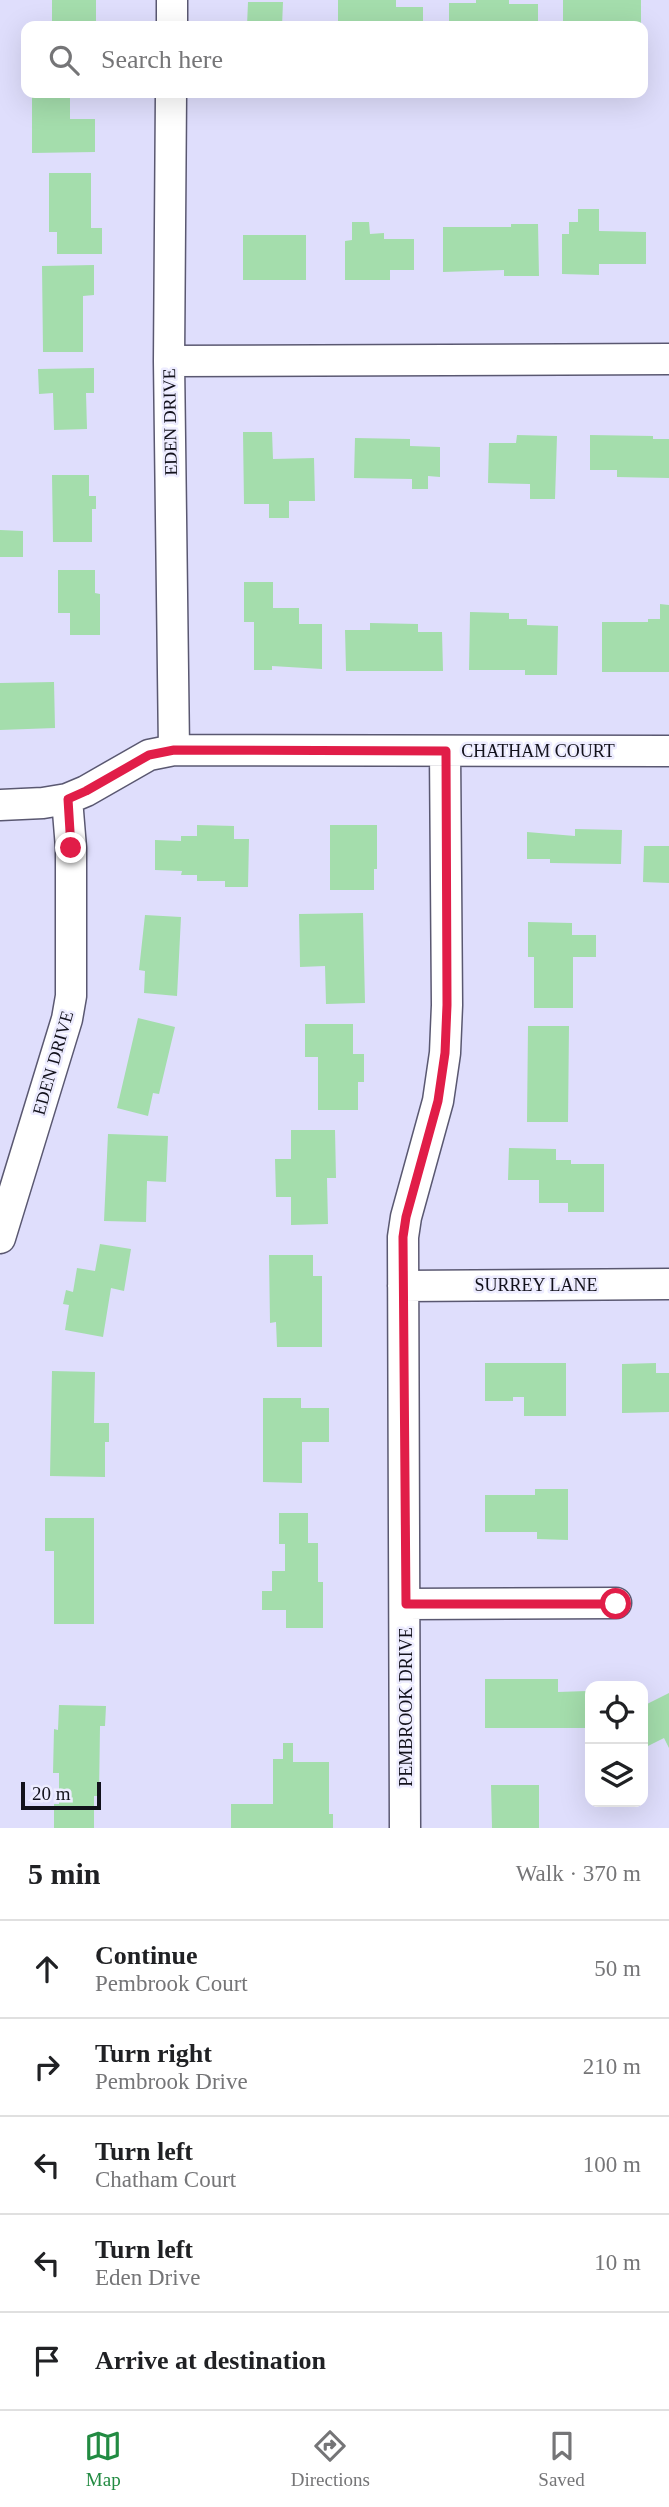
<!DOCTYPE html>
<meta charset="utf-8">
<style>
:root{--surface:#fff;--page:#f2f2f2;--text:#202124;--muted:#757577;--line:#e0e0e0;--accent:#228b42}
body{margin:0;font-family:"Times New Roman",serif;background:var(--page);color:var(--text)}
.controls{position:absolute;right:21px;bottom:21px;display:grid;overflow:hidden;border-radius:14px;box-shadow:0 7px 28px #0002}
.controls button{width:63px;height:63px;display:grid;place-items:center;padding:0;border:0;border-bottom:2px solid var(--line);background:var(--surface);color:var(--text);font:35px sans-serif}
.scale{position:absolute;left:21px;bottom:18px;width:80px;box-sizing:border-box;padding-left:7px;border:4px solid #12111b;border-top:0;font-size:19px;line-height:24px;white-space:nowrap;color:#12111b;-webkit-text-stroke:5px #edecff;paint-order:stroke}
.stop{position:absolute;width:21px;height:21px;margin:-16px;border:5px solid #e11d48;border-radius:50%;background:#fff}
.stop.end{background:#e11d48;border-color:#fff;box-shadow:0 2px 7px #0008}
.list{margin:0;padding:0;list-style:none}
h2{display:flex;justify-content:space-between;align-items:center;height:91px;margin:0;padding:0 28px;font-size:30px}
h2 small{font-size:23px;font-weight:400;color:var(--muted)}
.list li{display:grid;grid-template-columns:46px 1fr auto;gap:21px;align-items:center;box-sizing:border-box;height:98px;padding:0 28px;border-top:2px solid var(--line)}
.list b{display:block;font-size:26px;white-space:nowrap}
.list p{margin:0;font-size:23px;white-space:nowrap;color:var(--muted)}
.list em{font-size:23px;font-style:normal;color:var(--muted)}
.icon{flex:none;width:38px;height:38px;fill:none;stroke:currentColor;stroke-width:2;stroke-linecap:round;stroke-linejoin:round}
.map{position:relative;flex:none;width:669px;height:1828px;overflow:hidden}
.search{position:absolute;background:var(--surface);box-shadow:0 7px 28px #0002;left:21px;right:21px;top:21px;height:77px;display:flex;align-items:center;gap:18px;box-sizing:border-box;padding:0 24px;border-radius:14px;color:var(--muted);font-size:26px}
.sheet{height:581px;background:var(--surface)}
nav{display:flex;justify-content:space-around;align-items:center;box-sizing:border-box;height:98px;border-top:2px solid var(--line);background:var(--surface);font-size:19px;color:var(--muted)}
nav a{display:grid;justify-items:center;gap:4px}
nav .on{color:var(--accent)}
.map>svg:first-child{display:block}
</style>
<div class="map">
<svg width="669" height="1828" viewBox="0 0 669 1828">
<rect width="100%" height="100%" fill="#dfdefc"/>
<path fill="#a4ddac" d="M52,0h44v26h-44z
M338,0h58v7h27v19h-85z
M476,0h33v4h29v22h-89v-23h27z
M563,0h78v26h-78z
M248,2h35l-1,24h-35z
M32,93h38v26h25v33l-63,1z
M49,173h42v55h11v26h-45v-22h-8z
M578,209h21v22l47,1v32h-47v11l-37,-1v-40h7v-12h9z
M352,222h17l1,12 14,-1v6h30v31h-24v10h-45v-39l7,-1z
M511,224h27l1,52h-35v-6l-61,2v-45h68z
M243,235h63v45h-63z
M94,265v30l-11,1v56h-40l-1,-86z
M94,368v25h-8l1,36 -33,1 -1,-37 -14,1 -1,-25z
M243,432h29l1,27 41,-1 1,43h-26v17h-20v-14h-25z
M517,435l40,1 -2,63h-25v-15l-42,-1 1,-40h27z
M590,435l63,1v3h16v39l-52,-1v-7h-27z
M355,438l55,1v7l30,1v30l-12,-1v13h-16v-10l-58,-1z
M52,475h37v21h7v13h-4v33h-39z
M0,530l23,1v26h-23z
M58,570h37v23l5,1v41h-30v-22h-12z
M244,582h29v26h26v16h23v45l-50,-3v4h-18v-48h-10z
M660,604l9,1v67h-67v-50h46v-3h12z
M470,612l39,1v6h18v6l31,1 -1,49h-32v-5h-56z
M370,623l48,1v8h24l1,39h-97l-1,-41h25z
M54,682l1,46 -55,2v-47z
M197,825l37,1v13h15l-1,48h-23v-6h-28v-6h-16l1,-4 -27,-1v-30l26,1v-5h16z
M330,825h47v44h-3v21h-44z
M575,829l47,1 -1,34 -71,-1v-4h-23v-27l48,4z
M644,846h25v37l-26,-1z
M363,913l2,90 -39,1 -1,-38 -25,1 -1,-53z
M145,915l36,2 -4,79 -33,-3 1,-22 -6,-1z
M528,922l44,1v12h24v22h-23v51h-39v-51h-6z
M138,1018l37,9 -16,67 -6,-1 -5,23 -31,-8z
M305,1024h48v30h11v28h-6v28h-40v-53h-13z
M528,1026h41l-1,96h-41z
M291,1130h44l1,48h-9l1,46 -37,1v-28h-15l-1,-38h16z
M108,1134l60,2 -2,46 -19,-1 -1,41 -42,-1z
M509,1148l47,1v11h15v4h33v48h-36v-9h-29v-23h-31z
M100,1244l31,5 -7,42 -13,-3 -8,49 -38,-7 4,-25 -6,-1 3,-14 7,2 4,-24 18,3z
M269,1255h44v21h9v71h-45l-1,-25 -6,1z
M485,1363h81v53h-42v-19h-11v4h-28z
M656,1363v10h13v39l-47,1v-49z
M52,1371l43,1 -1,51h15v19h-4v35l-55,-1z
M263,1398h38v10h28v34h-27v41l-39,-1z
M535,1489h33v51l-31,-1v-7h-52v-37h50z
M279,1513h29v30h10v39h5v46h-37v-18h-24v-19h10v-20h13v-27h-6z
M45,1518h49v106h-40v-73h-9z
M485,1679h73v13l29,-1v37h-102z
M669,1693v55l-5,-10 -18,9 -3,-6v-35z
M59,1705l47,1 -1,20h-5l-1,70h-5v32h-40v-24h5v-31h-6l1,-44 4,1z
M283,1743h10v19h36v52h4v14h-102v-24h42v-45h10z
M491,1785h48v43h-47z"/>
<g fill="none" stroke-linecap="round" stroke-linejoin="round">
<defs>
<path id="street" d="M172,26v-26
M171,93l-2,268 5,389
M169,361l500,-2
M0,805l43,-2 24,-4 19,-8 63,-36 25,-5 495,1
M0,1238l67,-219 4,-23v-148l-4,-49
M403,1286l266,-2
M406,1604l210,-1
M405,1828l-2,-591 3,-20 32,-116 7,-48 2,-48 -2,-254"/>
</defs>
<use href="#street" stroke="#5a5871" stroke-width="33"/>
<use href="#street" stroke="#fff" stroke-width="30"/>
</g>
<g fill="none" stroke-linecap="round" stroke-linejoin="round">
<path stroke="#e11d48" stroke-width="9" d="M71,848l-3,-49 18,-8 63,-36 25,-5 272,1 1,254 -2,48 -7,48 -32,116 -3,20 3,367h210"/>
</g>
<g text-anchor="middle" stroke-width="5" stroke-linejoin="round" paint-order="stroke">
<g font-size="18" fill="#12111b" stroke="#edecff">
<text transform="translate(170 422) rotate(-91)" y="6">EDEN DRIVE</text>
<text x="538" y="757">CHATHAM COURT</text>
<text transform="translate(53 1063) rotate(-74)" y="6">EDEN DRIVE</text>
<text x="536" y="1291">SURREY LANE</text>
<text transform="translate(406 1707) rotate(-90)" y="6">PEMBROOK DRIVE</text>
</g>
</g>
</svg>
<div class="controls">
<button><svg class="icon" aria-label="locate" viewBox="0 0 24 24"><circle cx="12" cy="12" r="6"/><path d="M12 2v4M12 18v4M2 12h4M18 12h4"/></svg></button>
<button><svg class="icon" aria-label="layers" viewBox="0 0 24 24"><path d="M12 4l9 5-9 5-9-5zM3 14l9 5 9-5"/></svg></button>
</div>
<div class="scale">20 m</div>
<div class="stop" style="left:616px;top:1604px"></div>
<div class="stop end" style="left:71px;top:848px"></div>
<div class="search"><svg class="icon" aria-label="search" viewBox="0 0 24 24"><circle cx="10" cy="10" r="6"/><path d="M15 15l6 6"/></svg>Search here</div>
</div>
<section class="sheet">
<h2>5 min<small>Walk · 370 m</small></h2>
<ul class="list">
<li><svg class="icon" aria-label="ahead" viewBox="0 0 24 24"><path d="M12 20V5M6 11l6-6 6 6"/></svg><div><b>Continue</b><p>Pembrook Court</p></div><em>50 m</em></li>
<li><svg class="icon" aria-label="right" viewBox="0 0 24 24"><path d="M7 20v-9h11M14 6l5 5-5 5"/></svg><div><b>Turn right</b><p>Pembrook Drive</p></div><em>210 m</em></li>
<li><svg class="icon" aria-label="left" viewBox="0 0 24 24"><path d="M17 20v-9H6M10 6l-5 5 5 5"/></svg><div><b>Turn left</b><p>Chatham Court</p></div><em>100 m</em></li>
<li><svg class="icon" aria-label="left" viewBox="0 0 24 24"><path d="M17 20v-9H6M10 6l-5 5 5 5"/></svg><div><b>Turn left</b><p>Eden Drive</p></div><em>10 m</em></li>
<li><svg class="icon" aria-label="arrive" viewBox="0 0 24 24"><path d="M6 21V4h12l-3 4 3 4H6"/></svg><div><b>Arrive at destination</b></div></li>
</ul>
</section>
<nav>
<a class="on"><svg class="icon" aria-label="map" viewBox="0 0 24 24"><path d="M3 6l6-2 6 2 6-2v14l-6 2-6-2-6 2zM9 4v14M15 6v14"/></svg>Map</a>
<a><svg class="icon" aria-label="directions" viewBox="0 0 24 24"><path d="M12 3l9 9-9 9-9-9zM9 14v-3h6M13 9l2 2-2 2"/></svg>Directions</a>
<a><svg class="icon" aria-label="saved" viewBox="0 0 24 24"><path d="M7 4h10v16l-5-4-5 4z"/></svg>Saved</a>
</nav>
